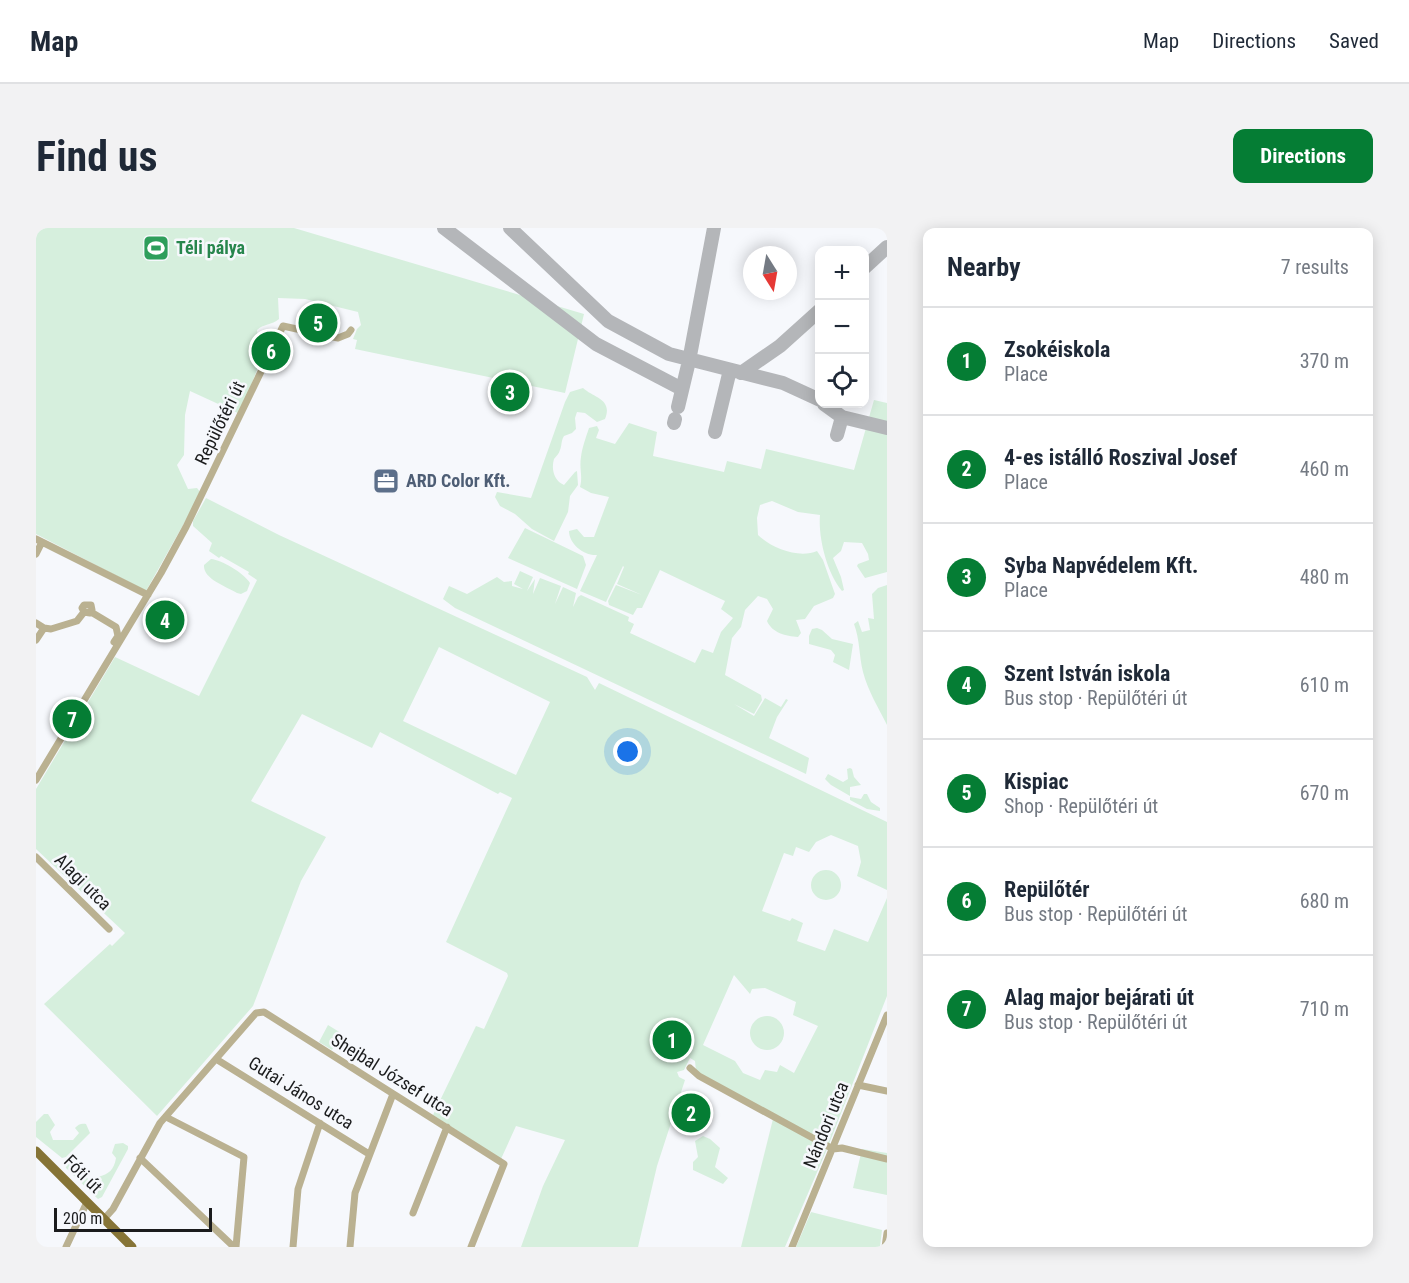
<!DOCTYPE html>
<meta charset="utf-8">
<style>
:root{--surface:#fff;--page:#f2f2f3;--text:#1f2937;--muted:#747a83;--line:#e0e1e3;--accent:#057d34}
body{margin:0;font-family:"Roboto Condensed",sans-serif;background:var(--page);color:var(--text)}
.controls{position:absolute;right:18px;top:18px;display:grid;overflow:hidden;border-radius:12px;box-shadow:0 3px 15px #0003}
.controls button{width:54px;height:54px;display:grid;place-items:center;padding:0;border:0;border-bottom:2px solid var(--line);background:var(--surface);color:var(--text);font:30px sans-serif}
.compass{position:absolute;left:707px;top:18px;width:54px;height:54px;border-radius:50%;background:var(--surface);box-shadow:0 3px 15px #0003;rotate:169deg}
.scale{position:absolute;left:18px;bottom:15px;width:158px;box-sizing:border-box;padding-left:6px;border:3px solid #1b1c1d;border-top:0;font-size:16px;line-height:21px;white-space:nowrap;color:#1b1c1d;-webkit-text-stroke:4px #f6f8fc;paint-order:stroke}
.you{position:absolute;left:592px;top:524px;width:21px;height:21px;margin:-15px;border:4px solid #fff;border-radius:50%;background:#1a73e8;box-shadow:0 0 0 9px #1a73e833}
.badge{display:grid;place-items:center;width:39px;height:39px;border-radius:50%;background:var(--accent);color:#fff;font-size:20px;font-weight:700}
.pin{position:absolute;translate:-50% -50%;border:3px solid #fff;box-shadow:0 2px 6px #0006}
.list{margin:0;padding:0;list-style:none}
h2{display:flex;justify-content:space-between;align-items:center;height:78px;margin:0;padding:0 24px;font-size:26px}
h2 small{font-size:20px;font-weight:400;color:var(--muted)}
.list li{display:grid;grid-template-columns:39px 1fr auto;gap:18px;align-items:center;box-sizing:border-box;height:108px;padding:0 24px;border-top:2px solid var(--line)}
.list b{display:block;font-size:22px;white-space:nowrap}
.list p{margin:0;font-size:20px;white-space:nowrap;color:var(--muted)}
.list em{font-size:20px;font-style:normal;color:var(--muted)}
.icon{flex:none;width:33px;height:33px;fill:none;stroke:currentColor;stroke-width:2;stroke-linecap:round;stroke-linejoin:round}
.map{position:relative;flex:none;width:851px;height:1019px;overflow:hidden;border-radius:12px}
header{display:flex;align-items:center;gap:36px;box-sizing:border-box;height:84px;padding:0 30px;background:var(--surface);border-bottom:2px solid var(--line)}
header strong{font-size:28px}
nav{display:flex;gap:33px;margin-inline-start:auto;font-size:21px}
.intro{display:flex;align-items:center;justify-content:space-between;box-sizing:border-box;height:144px;padding:0 36px}
h1{margin:0;font-size:42px}
.button{padding:15px 27px;border-radius:12px;background:var(--accent);color:#fff;font-size:21px;font-weight:700}
main{display:flex;gap:36px;padding:0 36px}
aside{flex:1;background:var(--surface);border-radius:12px;box-shadow:0 3px 15px #0003}
.map>svg:first-child{display:block}
</style>
<header>
<strong>Map</strong>
<nav><a>Map</a><a>Directions</a><a>Saved</a></nav>
</header>
<div class="intro"><h1>Find us</h1><a class="button">Directions</a></div>
<main>
<div class="map">
<svg width="851" height="1019" viewBox="0 0 851 1019">
<rect width="100%" height="100%" fill="#f6f8fc"/>
<path fill="#d6efdd" fill-rule="evenodd" d="M0,0h258l290,86 -19,79 -210,-44 2,-9 -4,-1 4,-10 4,-4 -3,-13 -53,-13 -27,-1 1,21c-7,6 -16,5 -22,11l1,9 9,5 -27,70 -50,-23 -5,24 -1,40 -7,10 11,24 9,-1 4,5 -55,98 -110,-57z
M547,160c11,10 30,11 22,31l-8,3 -12,-9 -8,-1 -2,6 1,11 -4,4 -8,3c-3,5 -2,9 -4,14 -1,4 -4,6 -6,9 -3,10 0,22 10,26l11,-13 2,-1 1,14 -8,11 -2,16 -14,29 -22,-12 -17,-15 -15,-8 -5,-9 2,-5 34,6 34,-96 5,-10z
M838,172l13,3v169l-22,6 -8,-12 1,-2 11,-4 -1,-6 -6,-11 -18,-1 -3,9 -8,7 8,19 3,13 -2,1c-15,-18 -24,-53 -22,-76l-22,-3 -26,-11 -12,4 -3,13 1,17c13,13 41,24 59,16l6,9 12,34 -2,4 -19,8 -9,13 -9,1 5,13 -3,4c-12,-1 -26,-4 -31,-16l6,-12 -6,-10 -9,-3 -13,14 -4,17 -9,11 -7,37 36,20 1,5 -8,14 -20,-10 20,12 11,-18 16,9 5,-8 2,1 -11,17 -8,21 40,20 -3,16 -351,-166 -12,-9 6,-13 18,8 30,-17 7,5 8,-1v5l11,3 -9,-5 6,-13 13,6 -6,14 8,-12 -2,15 7,-16 21,8 -6,18 8,-17 13,6 -3,14 5,-10 3,-2 48,22 -1,4 6,3 -4,9 65,30 7,-14 11,4 8,-21 12,-14 -12,-9 4,-8 -65,-31 -18,38h-5l-4,7 -24,-10 -1,-4 8,-16 26,10 -25,-11 7,-17 -1,-1 -17,36 -26,-11 17,-36c-13,1 -28,-11 -28,-24l8,-2 7,8h10l15,-40 -18,-4 -11,-6c3,-12 -1,-18 1,-30 1,-9 5,-20 8,-29l8,-2 2,4 -3,8 19,6 14,-21 28,9 -4,24 71,16 3,-11 34,8 5,-20 88,21z
M170,270l73,37 308,142 8,13 4,-7 288,139v68l-30,-14 4,-14 -3,-16 -27,-11 -15,7 -7,10 -13,-5 -3,9 -9,-3 -22,58 28,10 2,-3 11,5 -6,18 28,10 9,-22 34,13 19,-44v98l-60,153 -42,98h-44l33,-132 -78,-44 -1,-10 -5,-3 -6,12 -7,2 2,5 6,3 -28,86 -19,81h-117l22,-61 22,-46 -49,-14 -15,33 -68,-44 43,-89 8,3 24,-53 -1,-3 -61,-31 66,-144 -12,-6 -2,2 -118,-62 -8,16 -70,-34 -51,87 75,36 -25,44 -48,125 -96,110 -113,-112 66,-60 2,2 13,-13 -89,-84v-60l79,-132 84,39 58,-116 -9,-6 1,-2 -28,-16 -2,2 -10,-7 3,-8 -19,-17v-5zM403,419l111,55 -34,73 -113,-54zM698,747l16,19 2,-5 13,-1 31,14 -3,13 25,11 -24,47 -14,-8 -3,7 -12,-2 -5,10 -17,-7 -8,-12 -32,-16z
M489,300l58,28 3,9 -9,24 -69,-31z
M175,331c11,1 33,14 39,24l-3,8 -6,3 -4,-1c-11,-7 -34,-14 -33,-28z
M851,357v140c-9,-18 -19,-34 -24,-53 -4,-16 -3,-32 -9,-48l4,-3 4,11 8,-2 -2,-12 6,1 -2,-25 6,-6z
M781,400l5,2 10,9 21,5 -4,26 -16,-8 2,-7 -4,-5 -22,-6v-8l3,-7z
M814,540l2,1 2,8 7,8 -11,2v9l-19,-11 -6,-6 3,-5 15,8 5,-3 -1,-10z
M828,566h3l4,8 9,6v3l-13,-2 -17,-9v-3l11,2z
M775 657a15 15 0 1 1 30 0a15 15 0 1 1-30 0Z
M714 805a17 17 0 1 1 34 0a17 17 0 1 1-34 0Z
M292,797l13,8 -9,17 -13,-8z
M8,886h4l7,11 -5,7 3,8h20l6,-7 -4,-5c3,-4 7,-5 11,-4l4,9 -24,24 -4,1 -26,-21v-15z
M667,908l7,3 10,9 -5,19 13,11 -5,6 -30,-14v-8l5,-5 -3,-16z
M87,915l5,3v3l-26,48 -4,2 -32,-31 -1,-4h9l14,15 3,8h7l2,-4 -2,-6c11,-3 16,-7 18,-19l-4,-5 3,-9z
M826,921l25,4v42l-34,-7z
M775,984l71,18 -2,17h-84z"/>
<g fill="none" stroke-linecap="round" stroke-linejoin="round">
<path stroke="#b4b6b9" stroke-width="14" d="M408,0l152,116 86,45
M474,0l98,93 61,33 114,29 37,17
M828,40l23,-21
M705,145l39,-27 40,-36
M788,176l18,13 45,11
M642,179l11,-46 25,-133
M638,195l1,-4
M679,204l15,-62
M801,207l5,-18"/>
<path stroke="#bab191" stroke-width="7" d="M0,311l112,56
M0,326l6,-12
M55,384l25,15 2,9 -4,6
M0,395l8,5 7,1 26,-8 7,-9 -2,-4 2,-3h7l1,5 -2,3 -6,-1
M0,412l8,-12
M0,552l125,-207 25,-46 97,-201 55,12 10,-4 3,-4
M0,629l73,72
M180,831l153,95
M654,840l9,8 134,73 9,-1 45,11
M822,857l29,6
M130,889l78,40 -8,90
M104,930l94,89
M377,985l34,-86
M68,991l9,-10 47,-86 96,-110 8,-1 240,152 -33,83
M30,1019l21,-45
M257,1019l5,-58 22,-66
M314,1019l5,-54 38,-99
M756,1019l95,-232
M849,1019l2,-14"/>
<path stroke="#867436" stroke-width="9" d="M0,923l96,96"/>
</g>
<defs>
<symbol id="stadium-square" viewBox="-11 -11 22 22"><rect x="-9" y="-9" width="18" height="18" rx="4" fill="#2e9e5b" stroke="#f6f8fc"/><path d="M0-5a6.5 5 0 1 0 0 10a6.5 5 0 1 0 0-10ZM-3.5-1.8h7v3.6h-7Z" fill="#fff"/></symbol>
<symbol id="office-square" viewBox="-11 -11 22 22"><rect x="-9" y="-9" width="18" height="18" rx="4" fill="#5c6f8a" stroke="#f6f8fc"/><path d="M-6-3h4V-5.5h4V-3h4V5H-6ZM-1-4.5V-3h2v-1.5ZM-6 0V1H6V0Z" fill="#fff"/></symbol>
</defs>
<g fill-rule="evenodd">
<use href="#stadium-square" x="105" y="5" width="30" height="30"/>
<use href="#office-square" x="335" y="238" width="30" height="30"/>
</g>
<g text-anchor="middle" stroke-width="5" stroke-linejoin="round" paint-order="stroke">
<g font-size="18" font-weight="bold" fill="#27864d" stroke="#f6f8fc" text-anchor="start">
<text x="140" y="26">Téli pálya</text>
</g>
<g font-size="18" fill="#1b1c1d" stroke="#f6f8fc">
<text transform="translate(184 195) rotate(-64)" y="6">Repülőtéri út</text>
<text transform="translate(47 654) rotate(45)" y="6">Alagi utca</text>
<text transform="translate(356 847) rotate(32)" y="6">Shejbal József utca</text>
<text transform="translate(265 865) rotate(32)" y="6">Gutai János utca</text>
<text transform="translate(790 897) rotate(-68)" y="6">Nándori utca</text>
<text transform="translate(47 946) rotate(45)" y="6">Fóti út</text>
</g>
<g font-size="18" font-weight="bold" fill="#4e5e75" stroke="#f6f8fc" text-anchor="start">
<text x="370" y="259">ARD Color Kft.</text>
</g>
</g>
</svg>
<div class="controls">
<button>+</button>
<button>−</button>
<button><svg class="icon" aria-label="locate" viewBox="0 0 24 24"><circle cx="12" cy="12" r="6"/><path d="M12 2v4M12 18v4M2 12h4M18 12h4"/></svg></button>
</div>
<svg class="compass" viewBox="-18 -18 36 36"><path d="M0-13l5 13h-10z" fill="#e53935"/><path d="M0 13l5-13h-10z" fill="#747a83"/></svg>
<div class="scale">200 m</div>
<div class="you"></div>
<div class="pin badge" style="left:636px;top:812px">1</div>
<div class="pin badge" style="left:655px;top:885px">2</div>
<div class="pin badge" style="left:474px;top:164px">3</div>
<div class="pin badge" style="left:129px;top:392px">4</div>
<div class="pin badge" style="left:282px;top:95px">5</div>
<div class="pin badge" style="left:235px;top:123px">6</div>
<div class="pin badge" style="left:36px;top:491px">7</div>
</div>
<aside>
<h2>Nearby<small>7 results</small></h2>
<ul class="list">
<li><span class="badge">1</span><div><b>Zsokéiskola</b><p>Place</p></div><em>370 m</em></li>
<li><span class="badge">2</span><div><b>4-es istálló Roszival Josef</b><p>Place</p></div><em>460 m</em></li>
<li><span class="badge">3</span><div><b>Syba Napvédelem Kft.</b><p>Place</p></div><em>480 m</em></li>
<li><span class="badge">4</span><div><b>Szent István iskola</b><p>Bus stop · Repülőtéri út</p></div><em>610 m</em></li>
<li><span class="badge">5</span><div><b>Kispiac</b><p>Shop · Repülőtéri út</p></div><em>670 m</em></li>
<li><span class="badge">6</span><div><b>Repülőtér</b><p>Bus stop · Repülőtéri út</p></div><em>680 m</em></li>
<li><span class="badge">7</span><div><b>Alag major bejárati út</b><p>Bus stop · Repülőtéri út</p></div><em>710 m</em></li>
</ul>
</aside>
</main>
